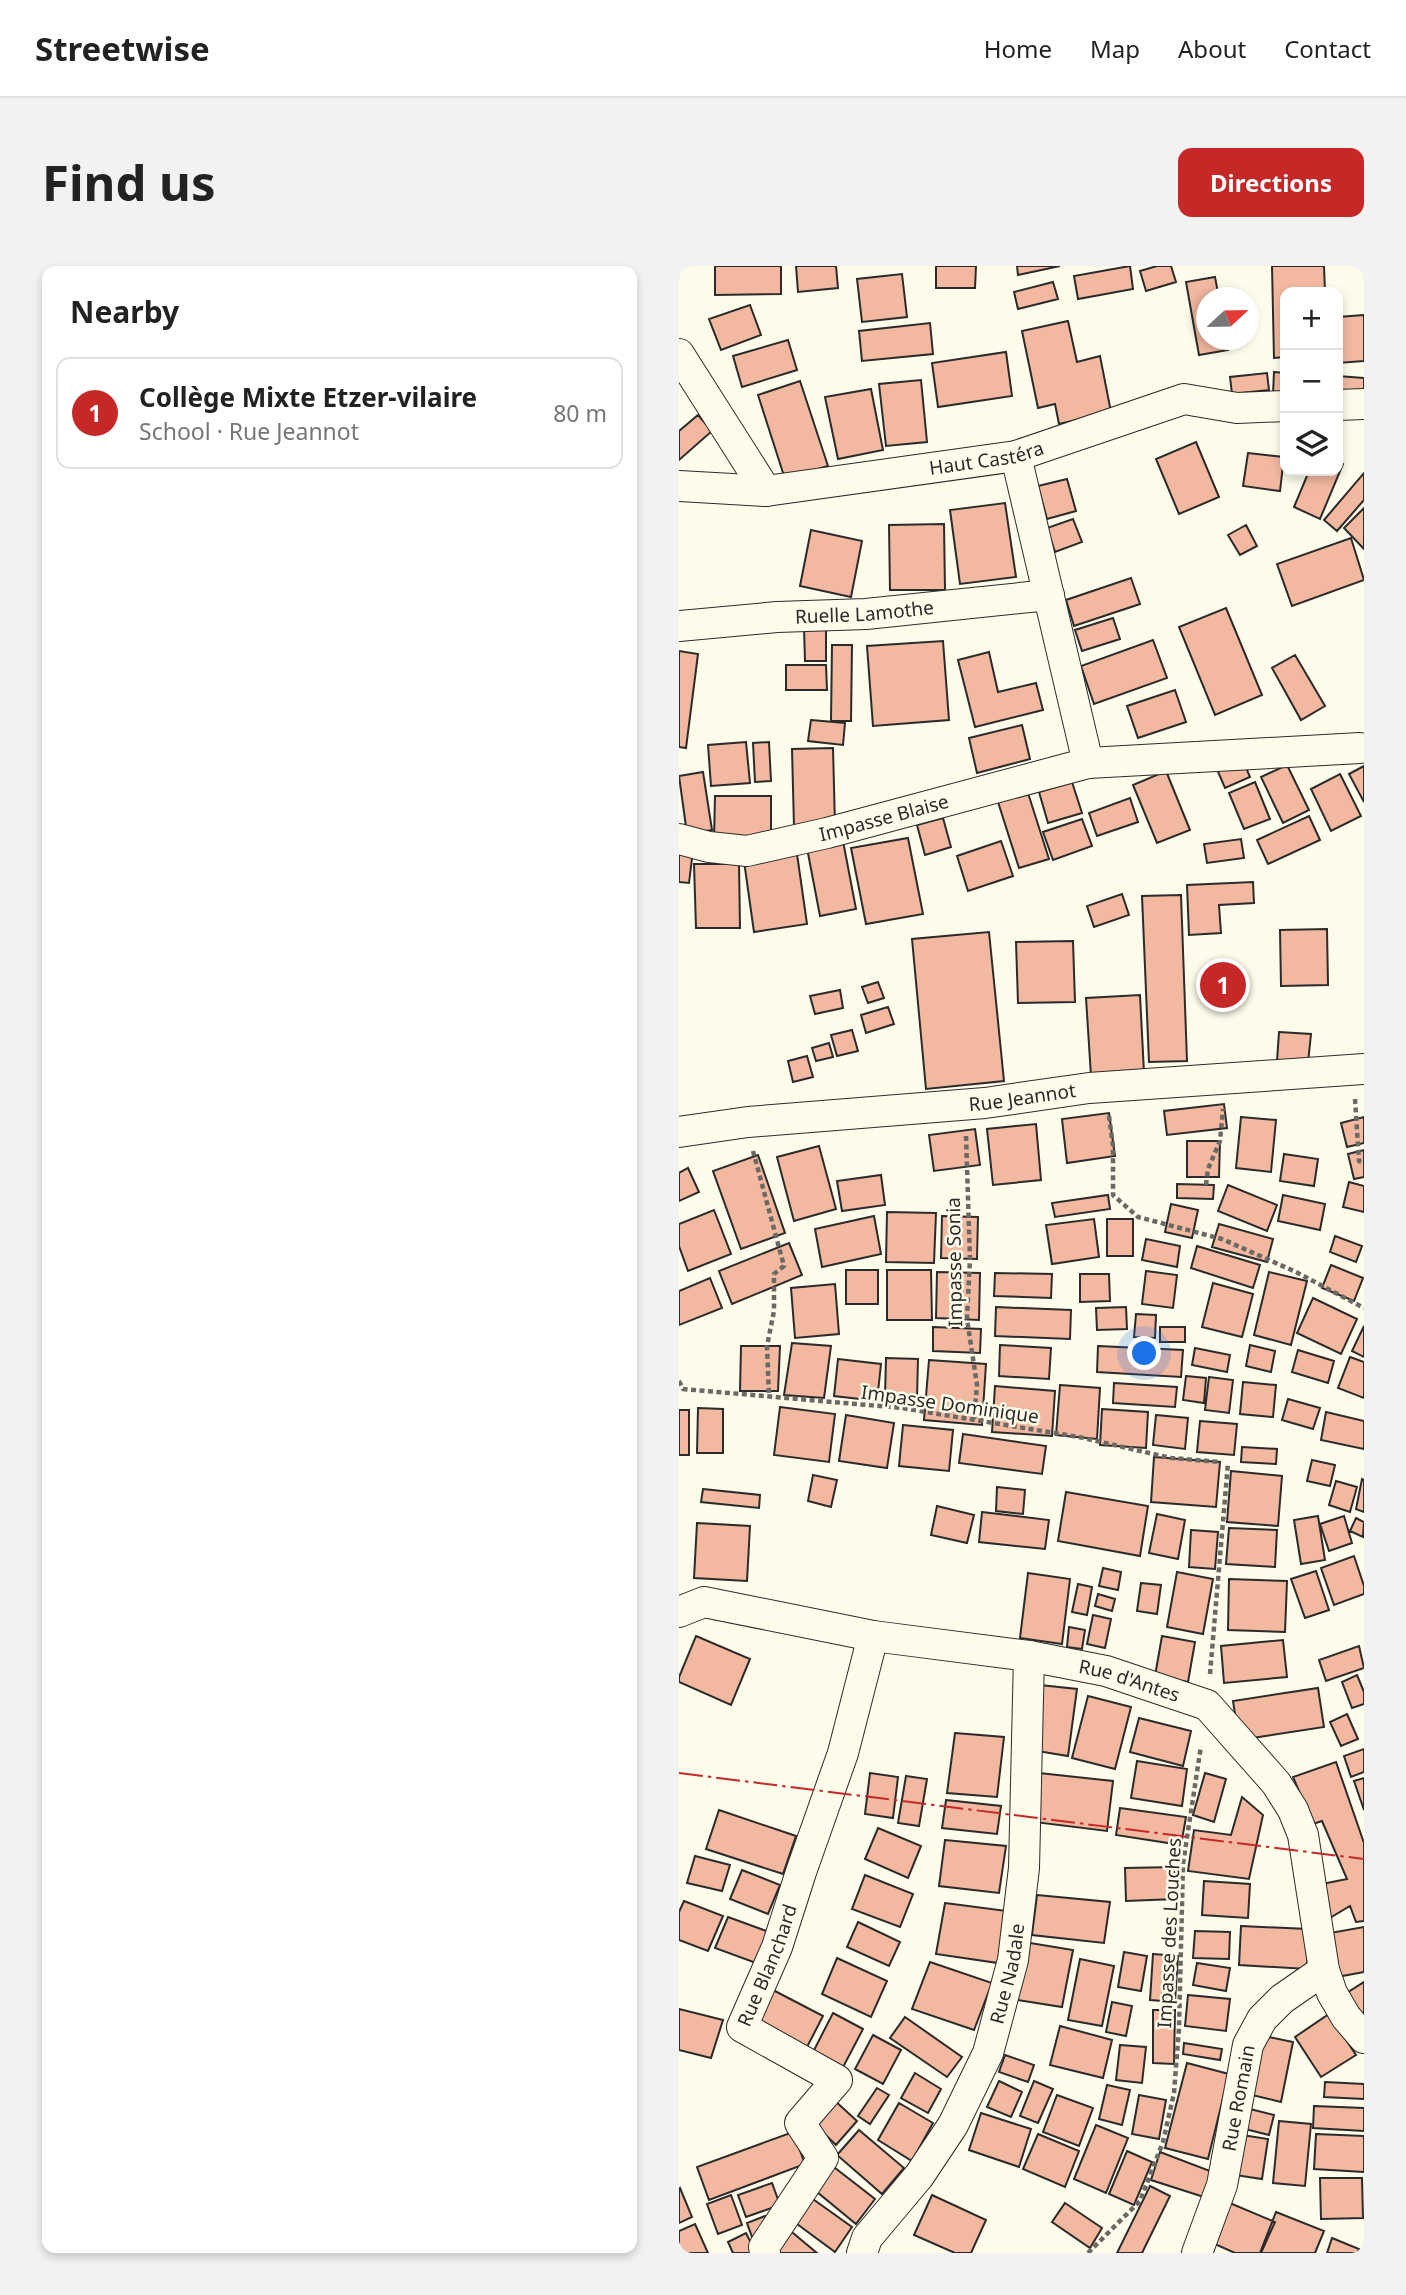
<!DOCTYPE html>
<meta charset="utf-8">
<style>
:root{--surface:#fff;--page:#f2f2f2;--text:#222;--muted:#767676;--line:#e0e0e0;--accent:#c62828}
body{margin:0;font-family:"Noto Sans",sans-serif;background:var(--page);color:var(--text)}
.controls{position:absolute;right:21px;top:21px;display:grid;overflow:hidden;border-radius:14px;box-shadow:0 4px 10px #0003}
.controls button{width:63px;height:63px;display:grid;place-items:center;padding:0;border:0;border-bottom:2px solid var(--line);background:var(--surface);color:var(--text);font:35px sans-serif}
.compass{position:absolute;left:517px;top:21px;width:63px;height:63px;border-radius:50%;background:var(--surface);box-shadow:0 4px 10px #0003;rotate:68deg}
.you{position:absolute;left:466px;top:1088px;width:24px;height:24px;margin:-18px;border:5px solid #fff;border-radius:50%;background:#1a73e8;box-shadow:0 0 0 10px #1a73e833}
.badge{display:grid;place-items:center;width:46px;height:46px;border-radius:50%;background:var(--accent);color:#fff;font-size:23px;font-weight:700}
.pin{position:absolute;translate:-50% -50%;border:4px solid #fff;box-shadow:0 2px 7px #0006}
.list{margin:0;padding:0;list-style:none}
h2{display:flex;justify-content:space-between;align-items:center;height:91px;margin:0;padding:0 28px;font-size:30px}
h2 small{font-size:23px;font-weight:400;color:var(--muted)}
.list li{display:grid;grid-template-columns:46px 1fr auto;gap:21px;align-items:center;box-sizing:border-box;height:112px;margin:0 14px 14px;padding:0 14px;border:2px solid var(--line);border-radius:14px}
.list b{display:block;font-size:26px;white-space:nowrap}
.list p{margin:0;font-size:23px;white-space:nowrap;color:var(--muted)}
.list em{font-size:23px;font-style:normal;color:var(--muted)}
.icon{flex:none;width:38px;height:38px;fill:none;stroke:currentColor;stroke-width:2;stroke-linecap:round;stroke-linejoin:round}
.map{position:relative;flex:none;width:685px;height:1987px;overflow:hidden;border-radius:14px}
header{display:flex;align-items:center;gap:42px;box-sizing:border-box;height:98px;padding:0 35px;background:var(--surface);border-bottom:2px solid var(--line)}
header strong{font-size:33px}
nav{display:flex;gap:38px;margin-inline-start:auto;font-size:24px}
.intro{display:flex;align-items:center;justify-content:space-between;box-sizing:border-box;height:168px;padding:0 42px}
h1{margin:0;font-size:49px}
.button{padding:18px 32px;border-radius:14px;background:var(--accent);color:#fff;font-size:24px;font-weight:700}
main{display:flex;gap:42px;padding:0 42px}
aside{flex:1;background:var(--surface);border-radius:14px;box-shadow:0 4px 10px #0003}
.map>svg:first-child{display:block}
</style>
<header>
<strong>Streetwise</strong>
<nav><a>Home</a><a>Map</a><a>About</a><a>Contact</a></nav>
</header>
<div class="intro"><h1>Find us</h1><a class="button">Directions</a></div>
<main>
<aside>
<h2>Nearby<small></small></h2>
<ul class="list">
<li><span class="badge">1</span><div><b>Collège Mixte Etzer-vilaire</b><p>School · Rue Jeannot</p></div><em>80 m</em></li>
</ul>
</aside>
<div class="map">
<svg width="685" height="1987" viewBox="0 0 685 1987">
<rect width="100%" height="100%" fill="#fdfbea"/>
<path fill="#f2b8a0" stroke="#2b2b2b" stroke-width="2" d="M36,0h66v28l-66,1z
M117,0h40l2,22 -40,4z
M257,0h40l-1,22h-39z
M338,0h43l-42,9z
M451,0l3,23 -55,10 -4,-23z
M478,0h14l5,16 -30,9 -6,-20z
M593,0h52l1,26h-40v65l-11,1z
M223,8l5,43 -45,5 -5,-43z
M536,11l4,21h-12v42h19l2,10 -29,5 -13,-73z
M374,16l5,17 -40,10 -4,-17z
M71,39l11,30 -40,15 -12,-31z
M685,49v46l-26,2v-46z
M389,55l9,41 23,-6 11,56 -52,12 -4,-20 -17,4 -16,-77z
M251,57l3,31 -71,7 -3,-30z
M109,74l9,30 -55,17 -9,-31z
M327,86l6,44 -74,11 -6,-44z
M595,106l11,1v21h-12z
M588,107l2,17 -37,4 -2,-17z
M659,110l26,2v19l-26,-1z
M242,114l6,62 -41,4 -7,-62z
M121,115l28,85 -43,13 -27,-84z
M192,123l12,61 -45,9 -13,-62z
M19,149l14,16 -33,29v-29z
M517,176l23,55 -40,17 -23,-55z
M569,187l36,4 -4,34 -37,-5z
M659,196l5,2 -23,55 -26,-12 15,-36h29z
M685,207v27l-27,31 -13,-11z
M388,213l9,32 -29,8 -9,-33z
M326,237l11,74 -56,7 -10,-74z
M685,242v41l-20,-21z
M394,253l9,23 -27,10 -8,-24z
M265,258l1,66h-55l-1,-65z
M567,259l11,21 -17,9 -12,-20z
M132,264l51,11 -11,56 -51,-11z
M672,272l13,42 -72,26 -15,-42z
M452,312l9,26 -66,22 -8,-26z
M547,342l36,87 -47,20 -36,-88z
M434,352l7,21 -38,12 -7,-21z
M125,362h22v33h-21z
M474,374l14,38 -73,26 -13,-38z
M264,375l6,79 -76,6 -6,-80z
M153,379h20l-1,76h-20z
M0,385l19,3 -12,94 -7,-1z
M310,386l9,40 38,-9 7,27 -68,17 -17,-67z
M616,389l30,51 -24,14 -29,-52z
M107,399h40l1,25h-41z
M496,424l11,32 -48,16 -11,-32z
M132,454l34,3 -2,22 -35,-4z
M343,459l8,34 -53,14 -8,-35z
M67,476l4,41 -39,3 -3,-41z
M90,476l2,39 -16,1 -2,-39z
M154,482l2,77 -41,2 -2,-78z
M562,490l9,21 -25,11 -9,-21z
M608,499l22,45 -26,13 -22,-46z
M685,500v36l-15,-28z
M487,505l24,59 -33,13 -24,-58z
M24,506l9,58 -25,4 -8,-58z
M661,508l21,42 -30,15 -20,-42z
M393,516l10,31 -34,10 -9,-31z
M576,516l15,37 -26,10 -15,-36z
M349,527l21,66 -30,9 -21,-66z
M36,530h56v43h-57z
M451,532l8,24 -41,14 -8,-23z
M630,550l11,24 -52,24 -11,-24z
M264,552l8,29 -26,8 -8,-30z
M403,553l10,27 -39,14 -10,-28z
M229,572l15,76 -57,10 -15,-76z
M562,573l3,19 -37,5 -3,-19z
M164,575l13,68 -36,7 -13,-68z
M322,575l12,35 -45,15 -11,-35z
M0,582l14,2 -4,33 -10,-1z
M118,588l10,70 -53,8 -10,-71z
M15,598h45l1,64h-44z
M574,616l1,21 -35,2 2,28 -32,2 -2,-50z
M443,628l7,21 -35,12 -7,-21z
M502,629l6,166 -38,1 -7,-166z
M648,663l1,56 -47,1 -1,-56z
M310,666l15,149 -78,8 -14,-150z
M394,675l2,61 -57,1 -2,-61z
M199,716l6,16 -16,5 -6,-16z
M161,724l3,18 -28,6 -5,-18z
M461,729l4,78 -53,3 -5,-78z
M209,741l6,17 -28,9 -5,-18z
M173,764l6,21 -21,5 -6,-21z
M600,766l32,2 -3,29 -31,-2z
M150,777l4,14 -17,4 -4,-13z
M128,790l6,21 -20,5 -5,-21z
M545,838l3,24 -60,7 -3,-24z
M430,847l6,43 -48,7 -5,-44z
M562,851l35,3 -5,52 -35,-4z
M685,851v26l-17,4 -6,-24z
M357,858l5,56 -48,5 -6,-56z
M296,863l5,36 -46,6 -5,-36z
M508,875h33l-1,36h-32z
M140,880l17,63 -42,12 -17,-64z
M685,884v27l-10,2 -6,-25z
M605,888l34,5 -4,27 -34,-5z
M79,889l27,78 -44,16 -28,-78z
M9,902l11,24 -20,9v-28z
M202,909l4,30 -43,6 -5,-30z
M670,916l15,4v26l-21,-5z
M498,918l37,1 -1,14 -36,-1z
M549,919l49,20 -10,26 -49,-20z
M429,929l2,14 -55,8 -3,-14z
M604,929l42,9 -5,26 -42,-9z
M492,938l27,6 -6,28 -27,-6z
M35,944l17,44 -43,17 -9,-25v-22z
M208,946l49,1 -2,50 -48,-1z
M195,950l7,38 -59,13 -7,-38z
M263,950l36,1 -1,42 -36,-1z
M415,953l5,38 -47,7 -6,-39z
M428,953h26v37h-26z
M540,958l54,15 -6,23 -55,-15z
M656,970l27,10 -6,16 -26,-10z
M467,973l34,7 -3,21 -35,-7z
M110,977l13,32 -70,29 -13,-33z
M518,980l63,19 -7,23 -62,-20z
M652,999l32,13 -9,23 -32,-13z
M167,1004h32v34h-32z
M208,1004h44l1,50h-45z
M467,1005l31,4 -4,33 -31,-4z
M258,1006l43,1 -1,47 -43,-2z
M590,1006l38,9 -16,64 -37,-10z
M316,1007l57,1 -1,24 -57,-2z
M401,1008h29l1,27 -30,1z
M31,1012l12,30 -43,17v-34z
M534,1017l40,11 -11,43 -40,-10z
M156,1018l4,50 -44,4 -4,-50z
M634,1032l44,21 -16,35 -44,-21z
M317,1041l75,3 -1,29 -75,-3z
M447,1041l1,22 -30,1 -1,-22z
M457,1048l20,1 -1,23 -21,-1z
M685,1060v31l-12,-6z
M254,1061l48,2 -1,24 -47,-2z
M481,1061h25v15h-25z
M113,1077l39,3 -7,52 -40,-3z
M321,1079l51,3 -2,31 -50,-3z
M571,1079l25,6 -4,21 -25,-6z
M62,1080h39l-2,45h-38z
M419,1080l85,4 -2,27 -84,-5z
M516,1082l35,7 -3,17 -35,-7z
M619,1084l36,11 -6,22 -36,-11z
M671,1091l14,5v36l-26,-10z
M207,1092l32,1 -1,39 -32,-1z
M159,1093l43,5 -4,37 -43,-5z
M250,1094l57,4 -4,61 -58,-5z
M507,1110l20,2 -2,25 -21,-3z
M530,1111l24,3 -4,33 -24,-3z
M564,1116l33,3 -3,32 -33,-3z
M435,1117l63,4 -2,20 -62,-4z
M381,1119l40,3 -3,51 -41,-4z
M316,1120l60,5 -3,45 -60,-4z
M609,1133l32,9 -7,21 -31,-9z
M101,1141l55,7 -6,48 -55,-7z
M19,1142l25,1v44h-26z
M423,1143l46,3 -2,36 -46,-3z
M0,1144h10v45h-10z
M647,1146l38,9v28l-43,-9z
M167,1149l48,8 -7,45 -48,-7z
M477,1149l32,3 -3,31 -32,-4z
M521,1155l37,3 -3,31 -37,-3z
M224,1159l50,5 -4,41 -50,-5z
M284,1168l83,12 -4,28 -83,-11z
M563,1181l35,2 -1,15 -35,-2z
M475,1191l66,5 -4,45 -65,-5z
M633,1194l23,5 -5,21 -23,-5z
M552,1205l51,5 -4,50 -51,-4z
M134,1209l24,5 -6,27 -23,-6z
M683,1213l2,1v32l-8,-3z
M657,1215l21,6 -7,25 -21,-7z
M318,1221l28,3 -2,24 -27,-3z
M24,1223l57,6 -1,13 -58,-6z
M387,1226l82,14 -8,50 -82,-15z
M258,1240l37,9 -7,28 -36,-8z
M303,1246l67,8 -4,29 -66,-7z
M478,1248l28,6 -7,39 -29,-6z
M639,1250l7,44 -24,4 -7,-44z
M665,1250l8,27 -23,8 -9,-27z
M677,1252l8,4 -1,15 -13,-6z
M18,1257l53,3 -3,55 -53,-3z
M550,1262l48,2 -2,37 -49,-3z
M512,1264l27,2 -3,37 -26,-2z
M675,1290l10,30v8l-30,11 -13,-37z
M424,1302l18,4 -3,18 -19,-4z
M637,1305l13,39 -24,8 -14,-39z
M498,1306l36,7 -10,55 -36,-7z
M349,1307l42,6 -8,65 -42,-6z
M550,1313l58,2 -2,51 -57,-2z
M462,1317l20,2 -4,29 -20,-3z
M399,1318l14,3 -5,28 -15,-3z
M419,1328l17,5 -3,12 -17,-5z
M414,1349l18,4 -6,29 -18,-4z
M390,1361l16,3 -3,19 -15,-2z
M17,1370l54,23 -19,46 -52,-23v-5z
M483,1370l33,6 -7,40 -33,-6z
M604,1374l4,37 -63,6 -3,-37z
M680,1380l5,22 -38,13 -7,-21z
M678,1409l7,17v12l-12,4 -10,-26z
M361,1419l37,4 -9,67 -37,-6z
M639,1422l6,39 -85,13 -6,-39z
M409,1430l43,11 -16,62 -43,-11z
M668,1448l11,25 -17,7 -11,-24z
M460,1452l52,13 -8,35 -53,-14z
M276,1467l49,4 -7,60 -50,-4z
M685,1483v23l-13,5 -7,-21z
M458,1495l50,8 -5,37 -51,-8z
M657,1496l28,81v78l-8,1 -6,-16 -22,13 -11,-34 30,-6 -25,-58 -9,3 -20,-47z
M191,1507l28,4 -5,41 -28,-4z
M360,1507l74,8 -6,50 -73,-9z
M526,1507l21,6 -12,43 -21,-7z
M227,1510l21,3 -8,47 -21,-3z
M685,1512v32l-10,-29z
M563,1531l21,18 -14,64 -61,-8 6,-41 37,5z
M267,1534l55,6 -4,28 -55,-6z
M441,1542l66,9 -5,28 -65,-10z
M40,1544l77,26 -13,38 -77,-25z
M199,1562l43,18 -13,32 -43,-19z
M266,1574l61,6 -7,47 -60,-7z
M16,1590l35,9 -8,26 -35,-8z
M496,1601l1,32 -50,2 -1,-33z
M63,1604l38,15 -12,29 -38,-15z
M186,1609l48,19 -13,33 -48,-18z
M525,1615l46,3 -2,34 -46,-3z
M358,1629l73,7 -6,41 -72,-8z
M5,1635l39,15 -15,35 -29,-11v-28z
M266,1637l62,8 -9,52 -62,-9z
M49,1651l41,15 -13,31 -41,-15z
M179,1656l42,20 -11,24 -42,-19z
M562,1660l67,3 -1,40 -68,-4z
M685,1661v45l-27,5 -7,-44z
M516,1665l35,1 -1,27 -36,-1z
M345,1676l49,8 -11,57 -50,-8z
M445,1686l23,4 -6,35 -23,-4z
M474,1688l25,2 -3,46 -25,-2z
M158,1692l50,23 -16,36 -49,-23z
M401,1693l34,7 -12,60 -34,-6z
M251,1696l62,21 -18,47 -62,-21z
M518,1697l33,5 -4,23 -33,-6z
M685,1716v45l-19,-33z
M94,1724l50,26 -17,33 -49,-25z
M509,1729l42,4 -4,32 -41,-5z
M433,1736l20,4 -6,30 -20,-4z
M0,1743l44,11 -12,38 -32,-8z
M474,1744h22l-1,54 -21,-1z
M154,1747l30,16 -23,44 -30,-15z
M650,1748l27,41 -35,22 -26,-40z
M226,1751l57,40 -15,20 -57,-39z
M381,1760l52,14 -9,38 -53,-13z
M194,1769l28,15 -18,34 -28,-15z
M585,1770l29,6 -12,60 -29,-7z
M505,1777l38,6 -2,11 -37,-6z
M441,1779l26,2 -4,36 -26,-3z
M326,1789l29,10 -6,17 -29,-10z
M508,1797l42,11 -21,85 -43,-11z
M236,1807l26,16 -13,24 -27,-15z
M320,1815l23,11 -11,25 -24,-10z
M355,1815l19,8 -15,34 -18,-7z
M646,1816l39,2v15l-40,-2z
M428,1819l23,5 -8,35 -23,-6z
M198,1822l12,7 -19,29 -12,-8z
M378,1829l36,13 -14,38 -36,-14z
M460,1829l27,5 -7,39 -27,-5z
M154,1833l24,22 -21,24 -24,-23z
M220,1837l34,20 -21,38 -34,-21z
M635,1840l50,2v23l-51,-3z
M571,1843l24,6 -5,20 -24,-6z
M302,1847l50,16 -12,38 -50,-17z
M600,1855l32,3 -6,62 -32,-3z
M417,1859l32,13 -22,55 -32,-14z
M180,1864l45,38 -22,26 -45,-39z
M114,1866l12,32 -96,36 -12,-33z
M359,1868l41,17 -14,36 -42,-18z
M637,1868l48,2v36l-50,-3z
M563,1869l26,4 -6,40 -27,-4z
M448,1885l25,11 -18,43 -25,-11z
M481,1886l58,22 -8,25 -59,-19z
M151,1898l45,35 -19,25 -45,-37z
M641,1912h42l1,40 -42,1z
M93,1917l8,22 -34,12 -8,-22z
M471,1920l20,10 -28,57h-25z
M1,1922l12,29 -13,6v-34z
M52,1929l11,30 -24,9 -11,-30z
M253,1929l54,25 -15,33h-16l-41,-18z
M131,1931l42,30 -17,25 -42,-31z
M546,1935l50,21 -14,31h-26l-27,-12z
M386,1937l37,25 -12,20 -38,-26z
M597,1946l48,19 -9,22h-55z
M86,1950l6,14 -19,7 -5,-14z
M16,1958l13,29h-29v-22z
M108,1962l30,25h-46z
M67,1967l10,20h-23l-5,-11z
M653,1972l27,11 -2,4h-30z"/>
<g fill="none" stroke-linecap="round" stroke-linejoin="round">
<defs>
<g id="street">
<path d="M0,88l87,137"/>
<path d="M659,139l26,-1"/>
<path id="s1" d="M0,220l87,5 250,-35 168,-57 53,9 48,-2"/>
<path id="s2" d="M0,360l98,-9 89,-3 183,-19"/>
<path d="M409,497l272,-15"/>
<path id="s3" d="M0,573l30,8 38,4 80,-18 261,-70 -72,-307"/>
<path id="s4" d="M0,866l69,-10 237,-19 104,-15 275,-19"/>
<path id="s5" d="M0,1346l25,-10 169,34 156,20 77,15 101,34 69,78 17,27 10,25 21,135 8,23 14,24 18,21"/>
<path id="s6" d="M86,1987l-1,-6 59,-89 -23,-35 37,-43 -95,-53 35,-80 24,-75 42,-119 30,-117"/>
<path id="s7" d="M183,1987l5,-15 52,-62 34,-51 35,-72 25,-93 11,-92 5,-212"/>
<path id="s8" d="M518,1987l25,-68 26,-140 14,-26 20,-20 42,-29"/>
</g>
</defs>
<use href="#street" stroke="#2b2b2b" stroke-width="32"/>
<path stroke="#6a6964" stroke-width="4.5" stroke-dasharray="5 3.5" stroke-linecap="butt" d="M676,833l4,62 5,2
M430,850l4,30v49l25,22 84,22 74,33 68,36
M287,870l4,123 -3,60 10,66 -3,34
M74,885l31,115 -10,8v37l-7,35 2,50
M527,919l2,-16 12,-28 3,-32
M0,1115l4,8 219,19 177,29 92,21 49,4
M531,1408l18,-211
M409,1987l52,-52 23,-59 11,-49 5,-65 4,-164 18,-118"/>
<use href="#street" stroke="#fdfbea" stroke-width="30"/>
<path stroke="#c62828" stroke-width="2" stroke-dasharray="24 5 3.5 5" stroke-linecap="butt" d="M0,1507l685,86"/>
</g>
<g text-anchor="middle" stroke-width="5" stroke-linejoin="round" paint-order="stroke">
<g font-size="19" fill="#2b2b2b" stroke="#fdfbea">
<text dy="7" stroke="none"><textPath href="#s1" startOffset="310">Haut Castéra</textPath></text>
<text dy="7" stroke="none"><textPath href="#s2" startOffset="186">Ruelle Lamothe</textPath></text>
<text dy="7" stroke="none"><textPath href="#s3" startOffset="210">Impasse Blaise</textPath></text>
<text dy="7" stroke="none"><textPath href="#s4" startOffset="345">Rue Jeannot</textPath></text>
<text transform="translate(275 996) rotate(-91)" y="7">Impasse Sonia</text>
<text transform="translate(271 1138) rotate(8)" y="7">Impasse Dominique</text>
<text dy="7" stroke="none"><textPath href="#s5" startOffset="460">Rue d'Antes</textPath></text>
<text transform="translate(490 1667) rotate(-87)" y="7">Impasse des Louches</text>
<text dy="7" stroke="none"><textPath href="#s6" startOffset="387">Rue Blanchard</textPath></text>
<text dy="7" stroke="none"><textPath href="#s7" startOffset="320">Rue Nadale</textPath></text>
<text dy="7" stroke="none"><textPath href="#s8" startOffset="161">Rue Romain</textPath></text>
</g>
</g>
</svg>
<div class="controls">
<button>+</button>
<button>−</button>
<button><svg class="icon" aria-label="layers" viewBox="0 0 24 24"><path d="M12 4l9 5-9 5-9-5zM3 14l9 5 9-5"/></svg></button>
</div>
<svg class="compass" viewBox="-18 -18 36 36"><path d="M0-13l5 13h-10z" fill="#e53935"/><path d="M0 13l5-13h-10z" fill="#767676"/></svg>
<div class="you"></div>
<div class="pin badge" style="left:544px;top:719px">1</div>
</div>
</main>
